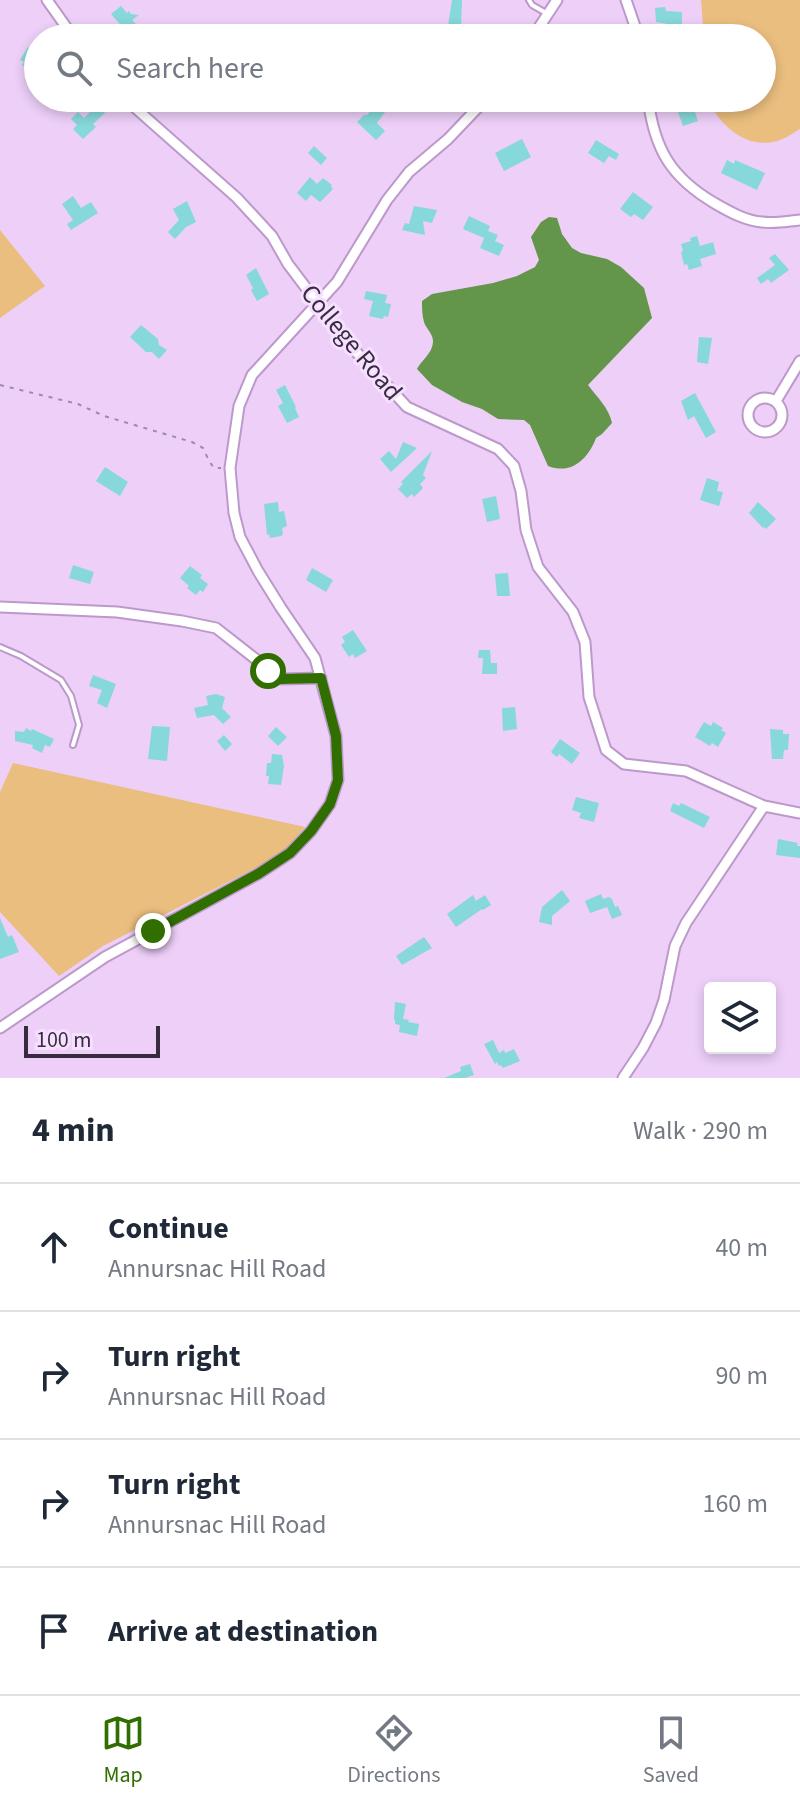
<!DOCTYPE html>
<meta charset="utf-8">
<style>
:root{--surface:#fff;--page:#f6f6f7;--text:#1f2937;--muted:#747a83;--line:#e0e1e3;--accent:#306e00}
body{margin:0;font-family:"Source Sans 3",sans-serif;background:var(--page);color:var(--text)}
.controls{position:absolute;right:24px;bottom:24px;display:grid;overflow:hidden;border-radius:8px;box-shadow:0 4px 12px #0003}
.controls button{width:72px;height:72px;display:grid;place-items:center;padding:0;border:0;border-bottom:2px solid var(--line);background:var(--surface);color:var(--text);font:40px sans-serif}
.scale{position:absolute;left:24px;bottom:20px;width:136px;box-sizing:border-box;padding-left:8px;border:4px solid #392b3f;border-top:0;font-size:22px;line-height:28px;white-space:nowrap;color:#392b3f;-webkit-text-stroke:6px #f6e0ff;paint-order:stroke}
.stop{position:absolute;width:24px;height:24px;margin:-18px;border:6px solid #306e00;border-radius:50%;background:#fff}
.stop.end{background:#306e00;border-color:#fff;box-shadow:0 2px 8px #0008}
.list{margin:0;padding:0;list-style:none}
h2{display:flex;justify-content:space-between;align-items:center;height:104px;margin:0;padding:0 32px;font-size:34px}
h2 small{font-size:26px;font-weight:400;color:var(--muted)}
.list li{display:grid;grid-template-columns:52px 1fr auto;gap:24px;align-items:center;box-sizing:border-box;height:128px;padding:0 32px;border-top:2px solid var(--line)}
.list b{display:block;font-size:30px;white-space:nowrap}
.list p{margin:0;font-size:26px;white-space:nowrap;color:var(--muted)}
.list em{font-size:26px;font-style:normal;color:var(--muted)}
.icon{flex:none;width:44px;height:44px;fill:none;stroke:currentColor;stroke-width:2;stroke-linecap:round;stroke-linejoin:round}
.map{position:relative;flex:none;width:800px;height:1078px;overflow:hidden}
.search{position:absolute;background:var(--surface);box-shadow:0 4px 12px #0003;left:24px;right:24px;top:24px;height:88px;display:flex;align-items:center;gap:20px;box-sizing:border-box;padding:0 28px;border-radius:44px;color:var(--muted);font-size:30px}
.sheet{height:616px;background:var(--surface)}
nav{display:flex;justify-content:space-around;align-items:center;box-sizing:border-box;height:112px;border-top:2px solid var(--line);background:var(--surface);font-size:22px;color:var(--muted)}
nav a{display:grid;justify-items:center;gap:4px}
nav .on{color:var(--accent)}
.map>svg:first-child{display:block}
</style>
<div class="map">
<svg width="800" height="1078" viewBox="0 0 800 1078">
<rect width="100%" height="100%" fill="#edcff8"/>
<path fill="#eabe7e" d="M701,0h99v129c-7,4 -15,10 -23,12 -31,9 -58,-16 -70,-43h55v-60h-58z
M0,230l45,56 -45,32z
M13,763l292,64 -17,20 -19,14 -166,85 -44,30 -59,-64v-120z"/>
<path fill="#63954b" d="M549,217l8,1 5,16 10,14 9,5 26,6 14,8 23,21 8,30 -64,67c9,12 21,23 24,38l-10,11 -6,4c-8,21 -24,37 -48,28l-18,-41 -6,-5 -26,-1 -16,-10 -20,-7 -30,-17 -15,-16c4,-8 12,-13 15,-22 4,-12 -5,-16 -8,-25 -2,-7 -2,-14 -2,-21l10,-7 61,-11 24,-7 18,-9 4,-7 -8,-23 10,-15z"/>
<path fill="#87d8d9" d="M452,0h10l-1,27 -13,-1z
M121,6l6,7 2,-2 2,3 8,1 -7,5 4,4 -9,8 -16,-18z
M665,7l1,4 16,1v12h4v11h-18v-11l-12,-2 -1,-14z
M28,47l10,7v15l-3,5 -13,-9 2,-3 -4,-2z
M682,98h5l4,9 2,-1 5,15 -15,5 -9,-25z
M97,105l8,8 -12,11 3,3 -13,12 -10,-10 4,-4 -6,-6 7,-7 6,6z
M379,107l6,5 -8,11 8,8 -9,9 -19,-18 8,-8 1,2 7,-8 3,2z
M522,139l9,18 -27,14 -9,-18z
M596,140l23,14 -3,6 -7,-4 -5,7 -16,-10z
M314,146l13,12 -6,7 -13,-12z
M727,160l7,4 1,-4 30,13 -8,17 -36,-17z
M310,177l7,7 6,-6 9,7 -1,2 2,2 -13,13 -9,-7 -5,6 -9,-8z
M633,192l20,15 -10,13 -9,-6 -3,3 -11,-8z
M73,196l8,12 10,-6 7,11 -27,17 -4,-6 6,-4 -11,-16z
M187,201l9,21 -10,5 -11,12 -7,-7 11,-12 -6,-11z
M414,206l23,4 -5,13 -9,-2 2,14 -23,-5 3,-7 4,1z
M469,216l21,10 -2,5 10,4 -3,6 9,4 -5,11 -19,-8 4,-10 -21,-9z
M697,236l3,10 13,-4 3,12 -16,5 2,7 -13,4 -2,-6 -3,1 -3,-13 2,-1 -2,-7 10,-3 -1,-3z
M775,254l14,16 -18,13 -3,-4 -7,5 -4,-6 18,-13 -6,-7z
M256,268l13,26 -12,7 -6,-11 2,-2 -7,-13z
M366,291l21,4 -2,8 6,1 -3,13 -4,-1 -1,3 -14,-3 4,-15 -9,-2z
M141,325l17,14 1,6 8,5 -8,9 -7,-7h-6l-16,-15z
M699,337l13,1 -4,26 -11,-2z
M285,385l11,22 -1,1 4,9 -12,6 -9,-17 5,-3 -7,-13z
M695,393l21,39 -10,6 -12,-22 -6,4 -7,-19z
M403,442l14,6 -26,24 -11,-13 9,-8 7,8z
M432,451l-9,24 3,3 -6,6 3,4 -9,9 -2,-3 -5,4 -9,-9 5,-5 -2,-2z
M105,467l23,15 -8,14 -24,-15z
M707,478l12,4 -2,9 6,1 -4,14 -19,-6z
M496,496l4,23 -13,3 -5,-23z
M278,502l1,10 5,-1 3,15 -5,2 1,6 -2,2 -11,2 -1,-4 -2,1 -3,-31z
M758,502l18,17 -10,10 -2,-2 -1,1 -14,-15z
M73,565l21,7 -4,12 -21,-6z
M190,566l12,9 -2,3 8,6 -5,8 -3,-2 -4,5 -9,-7 2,-2 -9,-8z
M312,568l21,12 -7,12 -20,-12z
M508,573l2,23h-13l-2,-22z
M353,630l14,21 -12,7 -2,-4 -4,3 -8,-12 4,-3 -3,-5z
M479,650h11l1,13h6v11h-15l1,-16h-5z
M93,675l23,9 -9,24 -10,-5 5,-13 -13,-4z
M216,694l9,3 -3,11 9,9 -8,7 -9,-9 -17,3 -3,-10 14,-3 -2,-9z
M515,707l2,22 -14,2 -1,-23z
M704,722l7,4 2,-4 10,6 -2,2 5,3 -8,14 -6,-4 -2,3 -15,-9z
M152,726l18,1 -3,34 -19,-2z
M276,727l11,10 -9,9 -10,-10z
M26,728l5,3 1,-2 22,10 -4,8 -5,-2 -3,8 -10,-5 1,-3 -18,-4v-10l9,1z
M770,729l13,1v4h6l-1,16h-4l-1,9h-11z
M224,735l8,9 -7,7 -8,-10z
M560,739l20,14 -8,11 -13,-10 -2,3 -6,-5z
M272,754l10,1 2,11 -3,19 -13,-1 1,-8h-3l1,-13h4z
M576,797l23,6 -5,19 -15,-4 2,-5 -9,-3z
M673,803l6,3 2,-3 29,14 -6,11 -34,-17z
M778,839l20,4 -1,3h3v12l-24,-3z
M562,890l8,11 -18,15v9l-13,-3 3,-15z
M601,894l2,5 6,-2 3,2 3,8 3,-1 4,9 -10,4 -5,-12 -17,6 -5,-12z
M473,895l3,6 9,-6 6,10 -8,5 -1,-1 -26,18 -9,-13z
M0,918l8,19 4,-2 7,17 -19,7z
M424,937l8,11 -30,17 -6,-9z
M395,1002l11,2 -3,15 6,1 -1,2 11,2 -2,12 -18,-4 1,-7 -5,-1v-4l-1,-1z
M493,1040l6,13 5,-3 1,3 9,-4 6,12 -17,7 -2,-3 -2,1 -2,-4 -2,2 -11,-20z
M470,1064l4,11 -9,3h-21l17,-7 -1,-4z"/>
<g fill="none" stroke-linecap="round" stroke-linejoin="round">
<defs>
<path id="lane" d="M529,0l3,5 14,8
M0,647l21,9 40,24 10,16 8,29 -6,20"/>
<path id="street" d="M47,0l27,38
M626,0l13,38
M532,38l25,-38
M124,98l113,100 35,38 16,28 59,78 60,65 91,42 16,17 7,25 5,39 12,37 35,45 12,30 4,55 17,53 18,14 62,7 78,35 36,7
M648,98c6,51 23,80 68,106 14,8 30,17 46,18 13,2 26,-1 38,-2
M748 415a17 17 0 1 1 34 0a17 17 0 1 1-34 0Z
M776,401l24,-40
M0,607l117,5 65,9 34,7 65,51 40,-1
M0,1028l105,-71 153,-83 32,-21 21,-22 19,-27 8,-24 -2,-44 -21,-78 -34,-50 -23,-37 -18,-34 -6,-24 -4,-45 9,-62 13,-31 85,-93 50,-82 22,-28 39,-33 39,-41
M623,1078l20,-30 13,-25 8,-23 11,-54 11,-23 78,-117"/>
</defs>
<use href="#lane" stroke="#bc99ca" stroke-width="8"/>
<use href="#street" stroke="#bc99ca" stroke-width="13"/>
<path stroke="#a089a9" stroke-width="2" stroke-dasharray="4 6" stroke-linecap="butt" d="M0,385l78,19 26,12 88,26 11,6 6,13 5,7h7"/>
<use href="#lane" stroke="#fff" stroke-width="4"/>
<use href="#street" stroke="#fff" stroke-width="9"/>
</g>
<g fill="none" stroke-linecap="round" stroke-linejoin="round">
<path stroke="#306e00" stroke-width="10" d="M153,931l105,-57 32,-21 21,-22 19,-27 8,-24 -2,-44 -15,-58 -40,1 -13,-8"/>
</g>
<g text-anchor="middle" stroke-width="6" stroke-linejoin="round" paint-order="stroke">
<g font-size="26" fill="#392b3f" stroke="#f6e0ff">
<text transform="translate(352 342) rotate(50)" y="9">College Road</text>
</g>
</g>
</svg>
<div class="controls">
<button><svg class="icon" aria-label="layers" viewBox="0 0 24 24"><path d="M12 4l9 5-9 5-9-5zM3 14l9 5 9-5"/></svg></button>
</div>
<div class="scale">100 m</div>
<div class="stop" style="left:268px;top:671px"></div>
<div class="stop end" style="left:153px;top:931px"></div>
<div class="search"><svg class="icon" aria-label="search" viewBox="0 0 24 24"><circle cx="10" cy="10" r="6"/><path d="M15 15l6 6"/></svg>Search here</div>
</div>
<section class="sheet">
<h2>4 min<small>Walk · 290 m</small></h2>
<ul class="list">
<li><svg class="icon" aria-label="ahead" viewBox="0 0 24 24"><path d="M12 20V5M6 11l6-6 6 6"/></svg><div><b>Continue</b><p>Annursnac Hill Road</p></div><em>40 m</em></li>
<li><svg class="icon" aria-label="right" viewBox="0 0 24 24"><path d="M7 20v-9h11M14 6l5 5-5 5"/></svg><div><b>Turn right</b><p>Annursnac Hill Road</p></div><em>90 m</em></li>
<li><svg class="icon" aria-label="right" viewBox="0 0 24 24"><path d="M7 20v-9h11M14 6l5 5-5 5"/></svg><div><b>Turn right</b><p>Annursnac Hill Road</p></div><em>160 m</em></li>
<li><svg class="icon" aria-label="arrive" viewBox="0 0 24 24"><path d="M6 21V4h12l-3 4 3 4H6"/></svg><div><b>Arrive at destination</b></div></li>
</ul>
</section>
<nav>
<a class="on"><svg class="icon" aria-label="map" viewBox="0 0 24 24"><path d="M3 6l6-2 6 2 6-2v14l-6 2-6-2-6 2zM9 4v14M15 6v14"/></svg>Map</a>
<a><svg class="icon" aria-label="directions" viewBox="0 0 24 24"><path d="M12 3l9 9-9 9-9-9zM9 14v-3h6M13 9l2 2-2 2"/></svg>Directions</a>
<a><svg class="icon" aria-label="saved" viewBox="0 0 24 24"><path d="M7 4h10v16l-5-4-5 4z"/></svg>Saved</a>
</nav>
